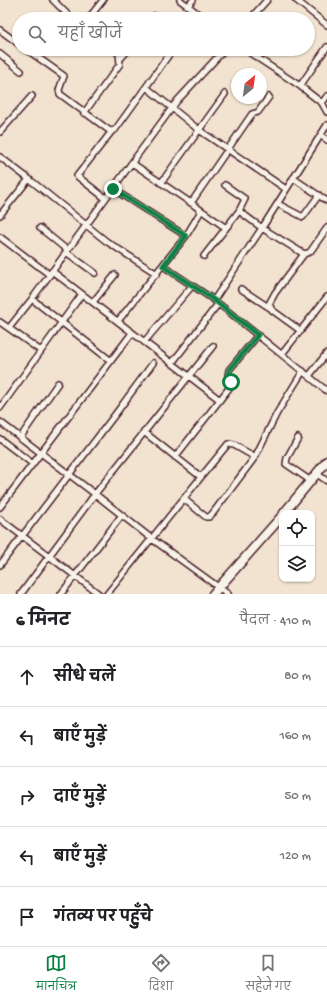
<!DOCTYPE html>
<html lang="hi">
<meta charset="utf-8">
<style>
:root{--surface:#fff;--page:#f2f2f2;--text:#202124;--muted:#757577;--line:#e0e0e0;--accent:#0b8043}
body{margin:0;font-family:"Gochi Hand","Playpen Sans Deva",sans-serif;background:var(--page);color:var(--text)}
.controls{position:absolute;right:12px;bottom:12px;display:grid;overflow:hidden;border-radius:8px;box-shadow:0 1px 3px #0004}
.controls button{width:36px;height:36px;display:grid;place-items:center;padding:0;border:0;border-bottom:1px solid var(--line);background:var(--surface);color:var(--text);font:20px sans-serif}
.compass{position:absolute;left:231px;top:68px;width:36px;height:36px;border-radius:50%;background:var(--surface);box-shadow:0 1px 3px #0004;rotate:29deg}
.stop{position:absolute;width:12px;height:12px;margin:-9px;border:3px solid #0b8043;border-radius:50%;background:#fff}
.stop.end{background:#0b8043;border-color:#fff;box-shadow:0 1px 4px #0008}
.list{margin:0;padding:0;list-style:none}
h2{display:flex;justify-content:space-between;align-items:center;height:52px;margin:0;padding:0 16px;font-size:17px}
h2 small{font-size:13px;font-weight:400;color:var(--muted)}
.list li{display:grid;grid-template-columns:26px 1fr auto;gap:12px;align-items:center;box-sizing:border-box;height:60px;padding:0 16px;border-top:1px solid var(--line)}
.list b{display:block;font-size:15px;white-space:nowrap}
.list em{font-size:13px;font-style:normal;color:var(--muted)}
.icon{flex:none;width:22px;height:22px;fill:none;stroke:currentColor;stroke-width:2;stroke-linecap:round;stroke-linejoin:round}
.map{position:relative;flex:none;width:327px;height:594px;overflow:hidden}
.search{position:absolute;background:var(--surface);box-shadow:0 1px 3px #0004;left:12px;right:12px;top:12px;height:44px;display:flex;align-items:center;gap:10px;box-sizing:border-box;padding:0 14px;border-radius:22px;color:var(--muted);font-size:15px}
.sheet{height:352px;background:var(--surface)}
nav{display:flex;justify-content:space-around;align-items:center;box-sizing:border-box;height:56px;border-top:1px solid var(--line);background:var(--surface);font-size:11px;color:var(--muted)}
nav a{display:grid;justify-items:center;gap:2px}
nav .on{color:var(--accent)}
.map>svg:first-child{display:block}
</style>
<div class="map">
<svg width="327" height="594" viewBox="0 0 327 594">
<rect width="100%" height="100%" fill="#f2e3d0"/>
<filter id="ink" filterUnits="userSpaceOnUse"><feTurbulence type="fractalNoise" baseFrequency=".025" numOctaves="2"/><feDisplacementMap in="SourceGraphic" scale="8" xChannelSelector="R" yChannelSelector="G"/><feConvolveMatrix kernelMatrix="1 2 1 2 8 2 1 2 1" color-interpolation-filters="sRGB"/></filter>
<g filter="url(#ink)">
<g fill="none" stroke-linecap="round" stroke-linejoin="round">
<defs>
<path id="minor" d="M53,0l19,19
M180,0l25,19
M296,0l31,25
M188,6l5,-6
M88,19l15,-19
M151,19l3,-3
M250,19l17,-19
M0,30l19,14
M26,49l38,27 -5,14 1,4 50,37 5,-1 31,-43 53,43 87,59
M244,49l56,37 22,17 5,9
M0,54l21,17
M120,59l9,-10
M300,86l27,-39
M146,87l27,-38
M269,97l-11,15 -6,2 -61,89 35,25 13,-17 23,17 42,26 6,-2 17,-24
M322,103l5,-7
M84,113l36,-49 -1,-10 -6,-5
M327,125l-65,103 -48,72 113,91
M0,132l32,-36
M321,135l6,5
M0,157l29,22 -29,36
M132,163l59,40
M293,178l34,23
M29,179l77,62 51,33
M161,183l64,-89
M225,185l20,14 -6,12
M113,189l73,47
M105,198l-28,-22 35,-45
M278,204l25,13 16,-22
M40,228l27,22
M0,237l50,38
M66,252l29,21
M204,256l22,-28
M163,266l51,34
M52,271l168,129
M241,289l29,19
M32,299l79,62
M93,302l22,-27
M118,321l68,-85 15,-25
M0,322l41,29
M9,328l23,-29 145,-198 48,-52
M301,331l-29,-21 -3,-6 6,-11 29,-39
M144,342l48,-56
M282,354l45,-57
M172,363l46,-59
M309,376l18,-23
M0,408l82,-114
M0,422l95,72 57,45 76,55
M20,438l38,-55
M298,438l-11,20 -1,6 25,17
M0,439l33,25
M175,457l55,-70 1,-5 -3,-7 1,-5 29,-35
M317,474l10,7
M201,477l27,-33 6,1 21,12
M184,499l22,18h3l4,-4 42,-56 22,-44 26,-42
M0,507l132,-174
M0,519l99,75
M0,565l117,-153 36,-49
M21,594l74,-100 118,-148
M61,594l61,-79
M107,594l94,-117 -57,-45"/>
<path id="primary" d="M284,513l43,-52
M213,594l69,-78"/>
</defs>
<use href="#minor" stroke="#4a1f2b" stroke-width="8"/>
<use href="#primary" stroke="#4a1f2b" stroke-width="11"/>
<use href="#minor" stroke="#f7f3e8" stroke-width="5"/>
<use href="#primary" stroke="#f7f3e8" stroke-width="8"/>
</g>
</g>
<g fill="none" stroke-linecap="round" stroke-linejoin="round" filter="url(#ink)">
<path stroke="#0b8043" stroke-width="5" d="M113,189l73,47 -23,30 51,34 44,35 -29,35 -1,5 3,7"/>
</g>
</svg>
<div class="controls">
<button><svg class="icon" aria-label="locate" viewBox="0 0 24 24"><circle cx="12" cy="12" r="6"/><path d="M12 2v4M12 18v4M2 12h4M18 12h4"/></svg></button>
<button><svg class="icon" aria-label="layers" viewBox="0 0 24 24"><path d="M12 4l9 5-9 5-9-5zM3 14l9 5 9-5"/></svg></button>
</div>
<svg class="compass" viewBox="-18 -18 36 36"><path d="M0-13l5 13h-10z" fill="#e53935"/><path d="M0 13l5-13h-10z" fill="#757577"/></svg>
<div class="stop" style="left:231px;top:382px"></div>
<div class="stop end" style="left:113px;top:189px"></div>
<div class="search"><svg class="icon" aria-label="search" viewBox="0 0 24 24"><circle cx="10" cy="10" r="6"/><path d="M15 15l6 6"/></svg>यहाँ खोजें</div>
</div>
<section class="sheet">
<h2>6 मिनट<small>पैदल · 410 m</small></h2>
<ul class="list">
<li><svg class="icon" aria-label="ahead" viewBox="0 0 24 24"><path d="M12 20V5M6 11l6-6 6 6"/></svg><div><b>सीधे चलें</b></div><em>80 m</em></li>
<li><svg class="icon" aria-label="left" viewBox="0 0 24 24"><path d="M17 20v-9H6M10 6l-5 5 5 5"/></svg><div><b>बाएँ मुड़ें</b></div><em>160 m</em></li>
<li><svg class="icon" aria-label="right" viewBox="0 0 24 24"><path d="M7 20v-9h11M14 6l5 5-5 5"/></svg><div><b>दाएँ मुड़ें</b></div><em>50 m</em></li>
<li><svg class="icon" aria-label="left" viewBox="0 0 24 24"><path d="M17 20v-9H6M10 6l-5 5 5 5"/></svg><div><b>बाएँ मुड़ें</b></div><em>120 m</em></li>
<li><svg class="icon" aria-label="arrive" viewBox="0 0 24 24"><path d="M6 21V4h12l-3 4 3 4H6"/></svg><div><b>गंतव्य पर पहुँचे</b></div></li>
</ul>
</section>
<nav>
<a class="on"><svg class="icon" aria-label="map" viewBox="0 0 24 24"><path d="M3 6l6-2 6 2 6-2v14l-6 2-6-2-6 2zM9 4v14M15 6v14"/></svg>मानचित्र</a>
<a><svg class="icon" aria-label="directions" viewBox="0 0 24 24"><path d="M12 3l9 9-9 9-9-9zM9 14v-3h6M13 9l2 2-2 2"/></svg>दिशा</a>
<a><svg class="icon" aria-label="saved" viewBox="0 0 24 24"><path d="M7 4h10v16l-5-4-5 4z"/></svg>सहेजे गए</a>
</nav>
